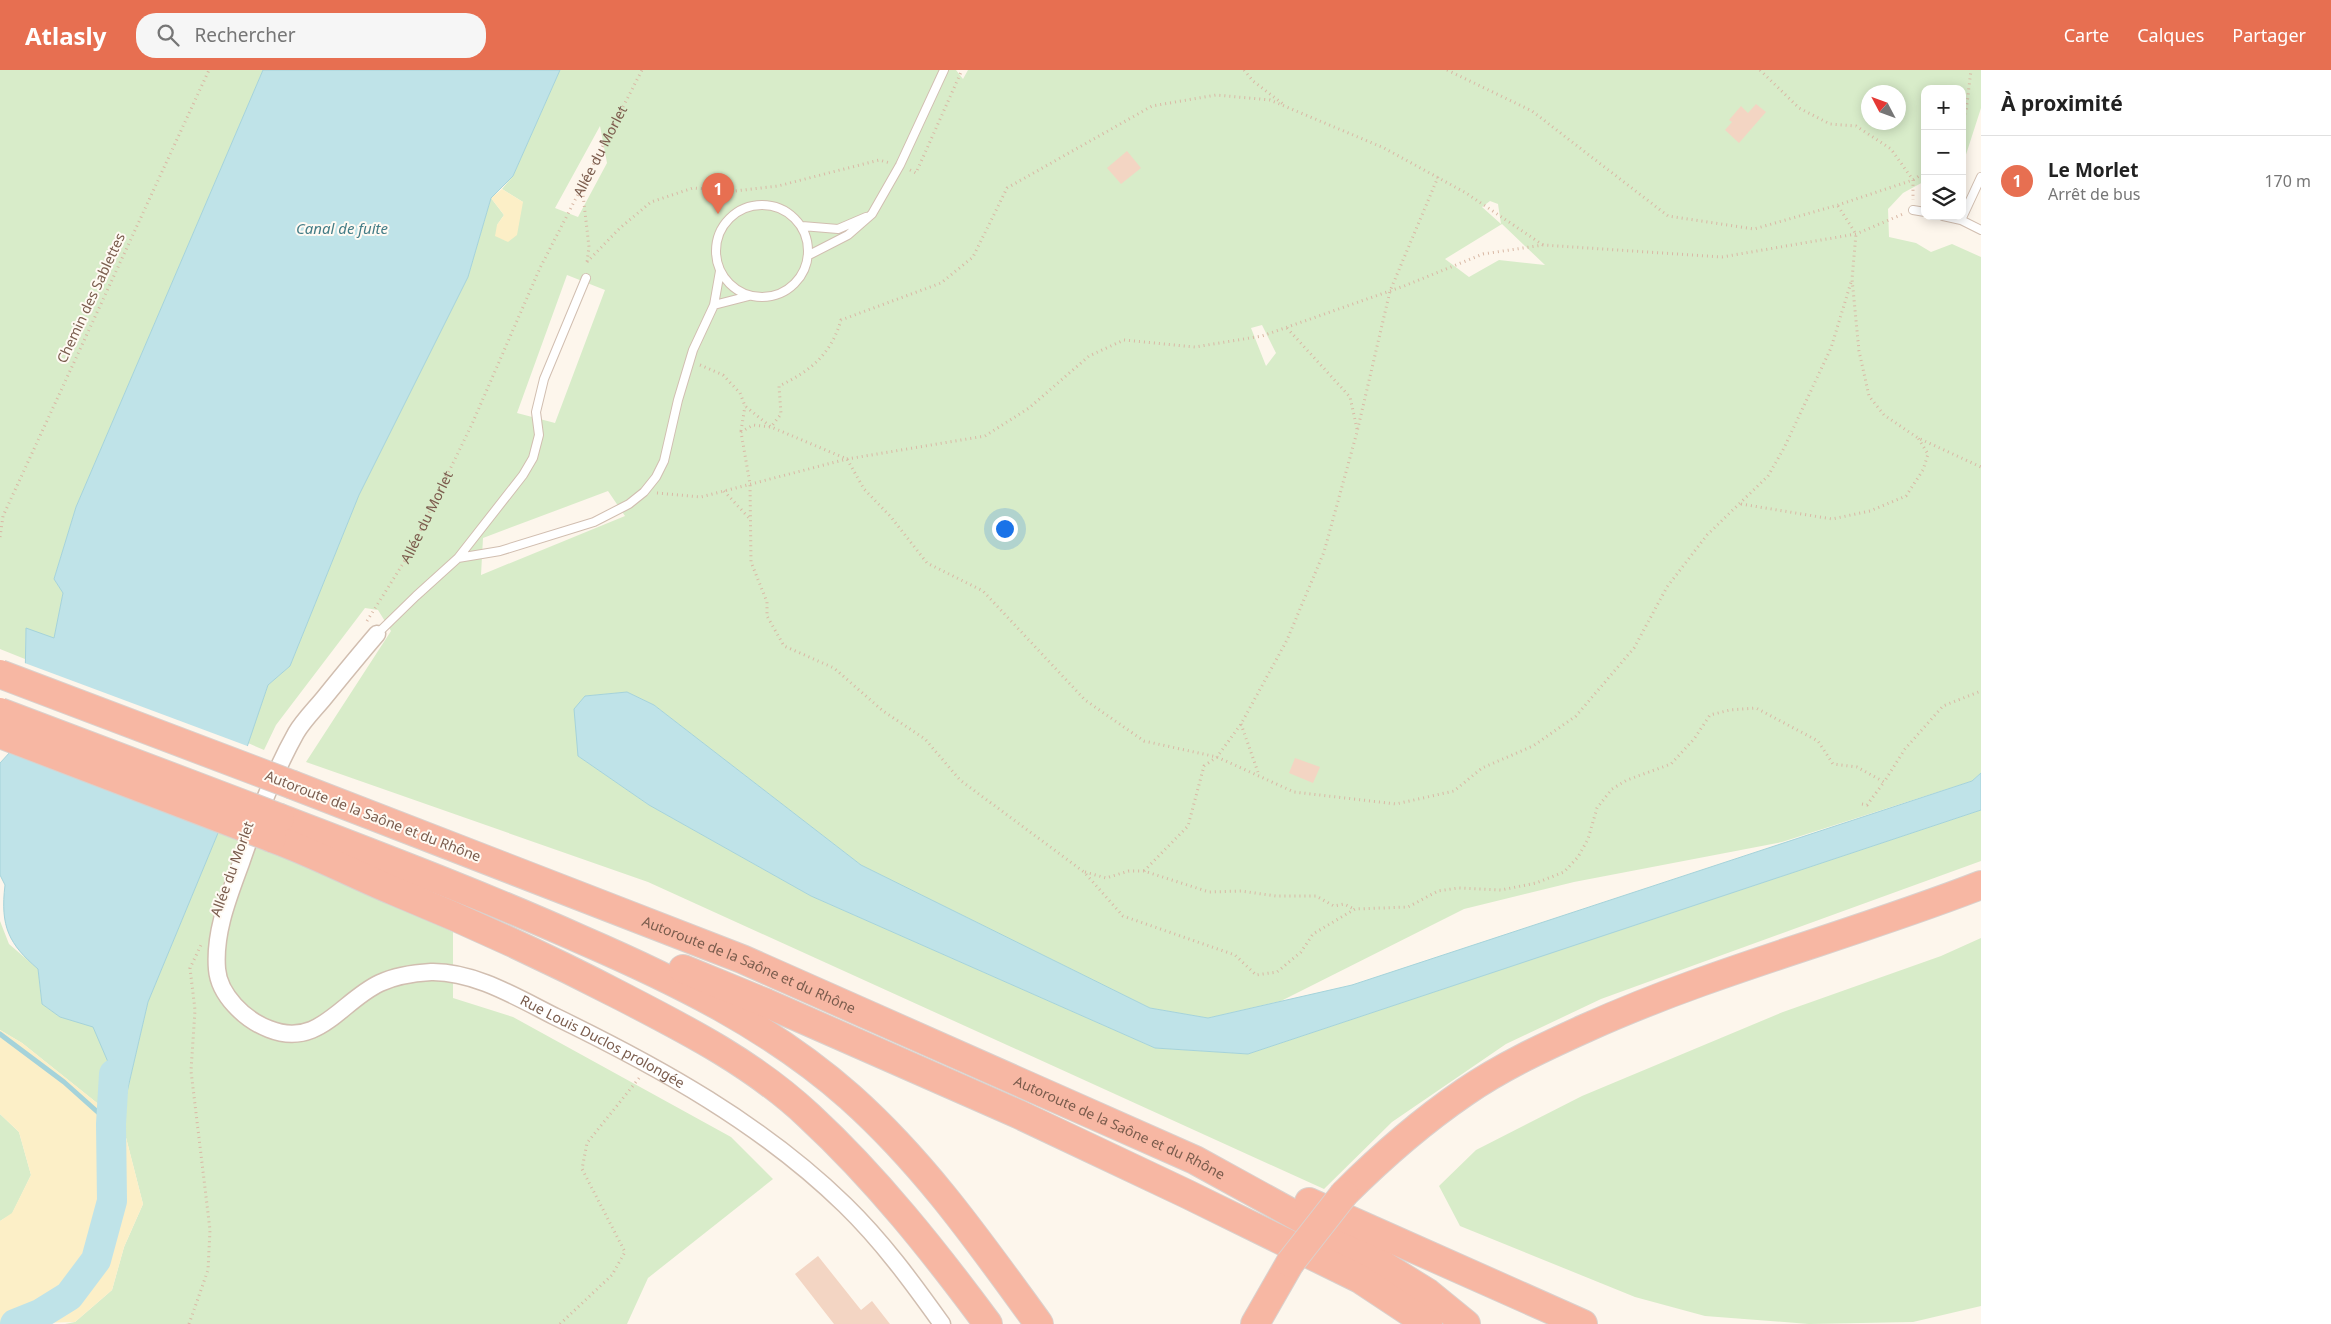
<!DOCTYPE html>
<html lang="fr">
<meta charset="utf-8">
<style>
:root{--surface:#fff;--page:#f6f6f6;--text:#222;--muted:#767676;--line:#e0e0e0;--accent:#e76f51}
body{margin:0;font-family:"Noto Sans",sans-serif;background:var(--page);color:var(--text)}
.controls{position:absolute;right:15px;top:15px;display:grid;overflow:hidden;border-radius:10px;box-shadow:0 2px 12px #0003}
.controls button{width:45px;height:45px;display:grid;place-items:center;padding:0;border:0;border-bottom:1px solid var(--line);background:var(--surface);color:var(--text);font:25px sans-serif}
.compass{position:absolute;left:1861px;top:15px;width:45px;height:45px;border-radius:50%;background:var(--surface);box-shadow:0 2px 12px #0003;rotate:311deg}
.you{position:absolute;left:1004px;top:458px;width:18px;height:18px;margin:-12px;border:4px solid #fff;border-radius:50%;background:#1a73e8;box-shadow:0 0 0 8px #1a73e833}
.badge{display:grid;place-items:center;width:32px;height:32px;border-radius:50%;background:var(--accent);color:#fff;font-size:16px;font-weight:700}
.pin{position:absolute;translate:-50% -41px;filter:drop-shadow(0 1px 2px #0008)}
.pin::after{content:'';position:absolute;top:26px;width:18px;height:15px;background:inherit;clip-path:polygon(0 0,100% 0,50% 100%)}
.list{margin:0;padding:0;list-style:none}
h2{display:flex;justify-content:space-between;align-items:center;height:65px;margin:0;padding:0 20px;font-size:21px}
h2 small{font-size:16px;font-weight:400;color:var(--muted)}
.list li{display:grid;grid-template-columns:32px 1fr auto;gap:15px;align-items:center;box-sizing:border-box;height:90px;padding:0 20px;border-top:1px solid var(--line)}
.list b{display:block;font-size:19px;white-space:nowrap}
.list p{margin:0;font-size:16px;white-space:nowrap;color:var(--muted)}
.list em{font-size:16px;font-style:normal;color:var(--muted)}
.icon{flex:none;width:28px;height:28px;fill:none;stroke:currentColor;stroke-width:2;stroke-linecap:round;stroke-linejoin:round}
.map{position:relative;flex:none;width:1981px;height:1254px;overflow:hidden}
header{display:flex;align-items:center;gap:30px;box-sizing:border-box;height:70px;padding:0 25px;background:var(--accent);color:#fff}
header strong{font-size:24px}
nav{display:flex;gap:28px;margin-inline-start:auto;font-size:18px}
.search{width:350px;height:45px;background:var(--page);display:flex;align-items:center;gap:12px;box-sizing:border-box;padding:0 18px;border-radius:20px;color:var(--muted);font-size:19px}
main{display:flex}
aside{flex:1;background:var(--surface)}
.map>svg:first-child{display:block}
</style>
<header>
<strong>Atlasly</strong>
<div class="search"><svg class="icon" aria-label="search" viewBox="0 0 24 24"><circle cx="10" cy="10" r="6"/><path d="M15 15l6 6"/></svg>Rechercher</div>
<nav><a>Carte</a><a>Calques</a><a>Partager</a></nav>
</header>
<main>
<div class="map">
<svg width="1981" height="1254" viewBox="0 0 1981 1254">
<rect width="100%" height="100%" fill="#fdf6ec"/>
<path fill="#d8ecc9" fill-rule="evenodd" d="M0,0h263l-187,437 -22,72 9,14 -9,46 -28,-10 -1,30 -25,-10z
M560,0h396l7,9 5,-9h1013v38l-19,59v-78h-37v92l-22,12 -15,16 1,28 27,6 15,9 21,-8 29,13v516l-9,8 -190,61 -208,40 -110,27 -183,92 -73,17 -58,-10 -289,-143 -207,-160 -27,-13 -42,4 -7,60 71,49 162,91 344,152 93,6 733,-244v51l-380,138 -95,45 -114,78 -68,67 -676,-307 -342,-120 85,-131 -13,-21 -13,-2 -89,117 -12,25 -16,-7 20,-58 22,-19 69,-171 109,-218 23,-79 13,17 -7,10 26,-23 -21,-13 11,-13zM1868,22h30v30h-30zM600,56l7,37 -29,54 -23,-9zM1490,131l8,3 3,20 -19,-17zM1502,154l43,41 -46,-5 -30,17 -24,-18zM567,205l38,15 -50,133 -38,-10zM1262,255l14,28 -10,13 -15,-38zM608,421l17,25 -144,59 2,-37z
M218,763l104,39 131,60v66l60,19 218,120 42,42 -125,99 -21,46h-562l10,-2 37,-32 12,-43 19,-43 -22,-86 27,-116z
M0,851l9,23 29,25 4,35 18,13 33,9 15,36 -1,49 -85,-68 -22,-13z
M1981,868v368l-68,16 -104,2 -104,-8 -70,-19 -175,-71 -21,-40 37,-36 106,-54 201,-84 158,-56z
M0,1044l19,18 12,43 -19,39 -12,7z"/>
<path fill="#fcefc7" d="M502,119l21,13 -6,33 -9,7 -13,-6 2,-11 7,-10 -13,-17z
M0,960l22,13 85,68 14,7 22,86 -19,43 -12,43 -37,32 -75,2v-103l12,-8 19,-38 -12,-43 -19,-18z"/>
<path fill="#bfe3e8" stroke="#a5d3da" d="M263,0h297l-47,106 -22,22 -23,79 -109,218 -69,171 -22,19 -50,148 -70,169 -27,116 -14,-7 1,-49 -15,-35 -33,-10 -18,-13 -4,-35c-29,-25 -38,-42 -33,-84l-5,-10v-112l11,-12 14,-67 1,-56 28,10 9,-45 -9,-14 22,-72z
M627,622l27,13 207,160 289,143 58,10 144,-33 620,-204 9,-8v37l-733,244 -93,-6 -344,-152 -162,-91 -71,-49 -4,-47 11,-13z"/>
<path fill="#fdf6ec" d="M22,592l228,85 -29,82 -207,-117 8,-28z"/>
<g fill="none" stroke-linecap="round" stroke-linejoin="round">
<path stroke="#a5d3da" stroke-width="5" d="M0,964l64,48 47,42"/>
<path stroke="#bfe3e8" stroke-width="30" d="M15,1254l25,-10 29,-18 27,-36 16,-59 -1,-77 3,-50"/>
</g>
<path fill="#f3d5c3" d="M1756,34l10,8 -27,31 -14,-13 7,-8 -3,-2 12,-14 7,7z
M1127,81l14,17 -20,16 -14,-16z
M1295,688l25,9 -7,16 -24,-10z
M818,1186l43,54 11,-9 18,23h-56l-39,-50z"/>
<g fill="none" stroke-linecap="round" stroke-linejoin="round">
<defs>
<path id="lane" d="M1981,107l-20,43 20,10
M716 181a46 46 0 1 1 92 0a46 46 0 1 1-92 0Z
M1913,140l12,2
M1943,146l18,4
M802,156l36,3 28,-12
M809,185l39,-20 24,-21 28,-49 44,-95
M714,235l35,-9
M458,488l65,-83 10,-17 6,-23 -3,-23 8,-33 42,-101
M377,564l39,-38 42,-38 42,-7 94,-29 35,-18 15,-12 12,-15 8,-16 14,-61 15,-50 21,-45 6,-34"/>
<g id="street">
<path id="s2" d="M377,564c-18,21 -36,43 -53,64 -9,11 -21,23 -28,35 -23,41 -40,86 -55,130 -12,33 -27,69 -24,106 2,26 28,51 52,60 50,20 72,-28 111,-46 15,-7 35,-10 51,-11 43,-1 87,26 125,45 103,50 206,107 289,188 37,36 67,77 97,119"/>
</g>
<g id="highway">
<path id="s3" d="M293,715l449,174 453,201 162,89 71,44 38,31"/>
<path d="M280,748c101,39 202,77 300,121 97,42 191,88 270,158 76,68 130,146 189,227"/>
<path d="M272,768c42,15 81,36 122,53 78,32 154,67 229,106 66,34 132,68 186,119 67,62 125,135 179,208"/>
<path d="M683,899l83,34 252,111 169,80 173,85 68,45"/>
<path d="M1344,1124c38,-38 77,-72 121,-102 38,-26 79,-45 121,-64 128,-58 264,-92 395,-143"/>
<path d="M1309,1132l274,122"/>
<path d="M1255,1254l35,-61"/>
</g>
</defs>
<use href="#lane" stroke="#d1beb0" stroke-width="10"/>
<use href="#street" stroke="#d1beb0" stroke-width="19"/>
<use href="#highway" stroke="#dad1cd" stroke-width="30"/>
<g stroke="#d9b8a5" stroke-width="3" stroke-dasharray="1 4" stroke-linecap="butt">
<path d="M1244,0l9,11 30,23"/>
<path d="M1447,0l85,41 136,105 86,13 84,-24 75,-25 12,-8"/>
<path d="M1760,0l39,38 31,16 26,2 35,23 22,31v20"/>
<path d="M1962,48l4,-6 5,-42"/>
<path d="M910,100l6,3 46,-103"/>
<path d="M582,116l7,61 -2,15"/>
<path d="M1838,136l18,28 -4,45 7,72 10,45 15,19 34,23 63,29"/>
<path d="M1543,175l-77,-52 -82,-45 -114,-48 -54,-5 -64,11 -145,82 -34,69 -32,26 -100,37c-10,34 -30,51 -62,66l2,28 -10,13 -18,-2 -12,7 9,52 1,78 16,40v14l17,30 50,22 49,43 42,28 35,41 124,92 39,44 112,39 21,20 21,-3 24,-20 12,-18 42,-25 53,-2 30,-16 20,-3 43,2 35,-7 28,-11 14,-15 10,-18 9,-31 15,-19 15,-9 44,-16 23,-25 16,-24 20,-5 26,-2 62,33 15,23 24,3 27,15 21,-33 38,-43 38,-15"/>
<path d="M587,192l33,-34 31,-26 42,-14 42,3 43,-5 101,-26 11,3"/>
<path d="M1287,258l63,69 7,32"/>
<path d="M700,295l23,10 17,18 5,13 26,21 76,32 17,30 27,28 36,46 56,28 102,109 59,41 73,16 77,35 102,12 58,-13 28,-23 51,-22 43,-30 58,-68 33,-61 40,-52 61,-59 16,-28 47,-100 21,-69"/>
<path d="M741,361l4,-25"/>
<path d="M724,421l26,28"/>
<path d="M657,423l44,4 146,-38 138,-23 44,-28 60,-52 35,-16 71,7 67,-11 142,-50 79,-32 60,-9 179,12 134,-23 47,-20"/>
<path d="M1741,434l91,15 38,-8 36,-15 17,-26 5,-16 -10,-16"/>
<path d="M0,467l3,-21 206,-446"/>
<path id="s1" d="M367,551l42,-67 63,-130 68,-156 102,-198"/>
<path d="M1241,654l18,51"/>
<path d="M1862,734l5,1 17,-23"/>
<path d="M1144,801l44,-45 16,-60 13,-9 24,-33 46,-84 37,-88 33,-120 33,-141 48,-114"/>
<path d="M1085,802l21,6 23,-7h15l65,21 32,-1 35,5h40l18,10 10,-2 10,5"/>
<path d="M189,1254l19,-54 2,-40 -19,-159 4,-61 -5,-42 11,-23"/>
<path d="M560,1254l52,-49 13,-23 -43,-83 5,-26 53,-66"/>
</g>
<use href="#lane" stroke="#fff" stroke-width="8"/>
<use href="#street" stroke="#fff" stroke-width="16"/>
<use href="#highway" stroke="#f7b7a3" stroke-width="28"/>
<defs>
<path id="highway-bridge" d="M0,604l293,111
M0,642l280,106
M0,664l272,104
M1290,1193l54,-69"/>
</defs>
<use href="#highway-bridge" stroke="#dad1cd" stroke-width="30" stroke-linecap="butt"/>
<use href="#highway-bridge" stroke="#f7b7a3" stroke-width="28"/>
</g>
<g text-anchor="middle" stroke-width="4" stroke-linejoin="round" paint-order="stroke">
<g font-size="14" fill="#7a5c4d" stroke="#fffaf3">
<text dy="5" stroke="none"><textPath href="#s1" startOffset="525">Allée du Morlet</textPath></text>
<text transform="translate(91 228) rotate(-65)" y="5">Chemin des Sablettes</text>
<text dy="5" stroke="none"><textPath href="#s1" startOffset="120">Allée du Morlet</textPath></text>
<text transform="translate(373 746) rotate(21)" y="5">Autoroute de la Saône et du Rhône</text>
<text transform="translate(232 799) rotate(-70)" y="5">Allée du Morlet</text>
<text dy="5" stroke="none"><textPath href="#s3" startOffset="490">Autoroute de la Saône et du Rhône</textPath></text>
<text dy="5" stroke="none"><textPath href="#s2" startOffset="828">Rue Louis Duclos prolongée</textPath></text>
<text dy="5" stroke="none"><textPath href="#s3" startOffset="895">Autoroute de la Saône et du Rhône</textPath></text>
</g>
<g font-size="15" font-style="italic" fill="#437c86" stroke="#fffaf3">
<text x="342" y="164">Canal de fuite</text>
</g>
</g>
</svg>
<div class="controls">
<button>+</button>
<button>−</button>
<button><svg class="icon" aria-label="layers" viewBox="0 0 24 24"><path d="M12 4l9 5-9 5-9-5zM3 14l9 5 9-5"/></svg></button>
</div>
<svg class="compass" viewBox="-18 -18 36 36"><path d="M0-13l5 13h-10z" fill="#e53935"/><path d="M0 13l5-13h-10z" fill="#767676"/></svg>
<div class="you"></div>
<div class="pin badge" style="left:718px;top:144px">1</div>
</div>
<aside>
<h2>À proximité<small></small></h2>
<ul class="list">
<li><span class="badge">1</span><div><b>Le Morlet</b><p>Arrêt de bus</p></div><em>170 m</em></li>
</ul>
</aside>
</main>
